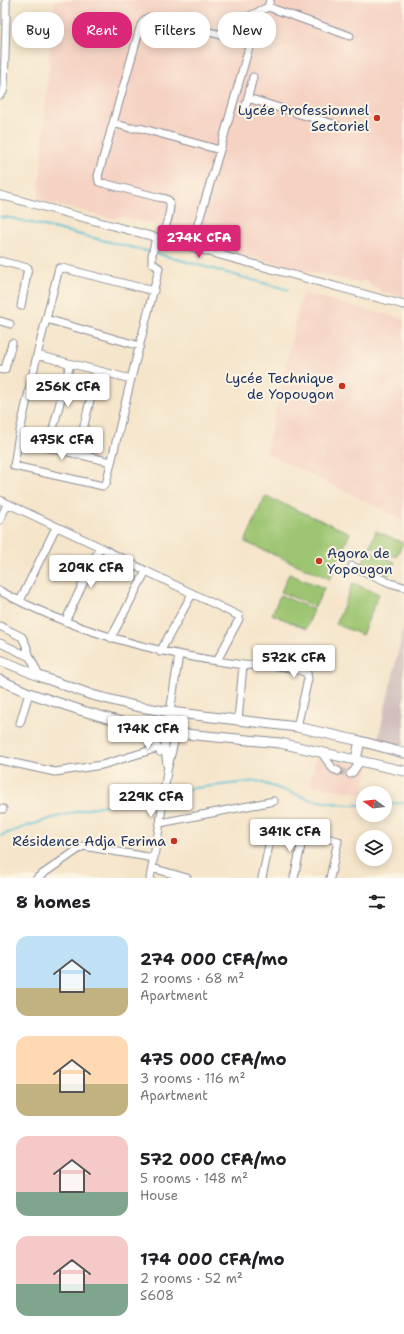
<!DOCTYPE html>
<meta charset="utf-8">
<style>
body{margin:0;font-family:"Shantell Sans",sans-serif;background:#f2f2f2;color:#202124;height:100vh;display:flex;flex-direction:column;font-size:15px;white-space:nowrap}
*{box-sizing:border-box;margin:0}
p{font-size:13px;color:#757577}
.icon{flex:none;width:22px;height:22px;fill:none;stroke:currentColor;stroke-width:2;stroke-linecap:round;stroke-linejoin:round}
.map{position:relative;height:878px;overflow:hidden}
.side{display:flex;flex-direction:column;background:#fff;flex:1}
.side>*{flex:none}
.hud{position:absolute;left:12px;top:12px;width:380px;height:36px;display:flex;gap:8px}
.needle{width:26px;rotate:285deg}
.tools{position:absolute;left:356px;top:786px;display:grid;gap:8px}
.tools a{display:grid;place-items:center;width:36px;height:36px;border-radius:50%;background:#fff;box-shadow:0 2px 10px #0003;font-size:20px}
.price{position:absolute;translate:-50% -34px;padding:0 9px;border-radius:4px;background:#fff;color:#222;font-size:13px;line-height:26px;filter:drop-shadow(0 1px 2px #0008)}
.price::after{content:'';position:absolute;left:50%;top:24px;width:12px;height:9px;margin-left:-6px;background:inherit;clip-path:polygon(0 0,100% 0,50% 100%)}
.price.selected{background:#db2777;color:#fff}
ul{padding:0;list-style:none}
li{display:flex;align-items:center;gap:12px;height:100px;padding:0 16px}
li span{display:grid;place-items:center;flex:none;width:112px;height:80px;border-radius:12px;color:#555}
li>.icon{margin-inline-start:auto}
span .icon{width:48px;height:48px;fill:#fffc;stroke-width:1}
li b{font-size:17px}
h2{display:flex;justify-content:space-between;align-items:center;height:48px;padding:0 16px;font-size:17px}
.pill{padding:0 14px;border-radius:16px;background:#fff;box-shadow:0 2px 10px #0003;font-size:14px;line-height:36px}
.pill.selected{background:#db2777;color:#fff}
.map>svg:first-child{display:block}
.built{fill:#f5d2c2}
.industrial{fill:#d1bfbd}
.green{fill:#9dc571;stroke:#5c7a68}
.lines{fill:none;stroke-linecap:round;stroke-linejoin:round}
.stream{stroke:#58c0d6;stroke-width:2}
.minor-tunnel{stroke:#c9c1b4;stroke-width:7;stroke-dasharray:7 3.5;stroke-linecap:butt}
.minor-casing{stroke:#888a94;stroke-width:9}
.major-casing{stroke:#888a94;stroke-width:11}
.minor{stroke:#fff;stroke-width:7}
.major{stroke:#fff;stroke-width:9}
.poi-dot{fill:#c8321e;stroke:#fcf5e5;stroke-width:1.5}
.labels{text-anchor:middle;stroke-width:4;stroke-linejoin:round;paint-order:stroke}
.poi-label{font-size:14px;fill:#1b2f5e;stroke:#fcf5e5;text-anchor:end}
</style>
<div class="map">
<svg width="404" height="878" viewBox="0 0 404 878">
<rect width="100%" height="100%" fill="#fcf5e5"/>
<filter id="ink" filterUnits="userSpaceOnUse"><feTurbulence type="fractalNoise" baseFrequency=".025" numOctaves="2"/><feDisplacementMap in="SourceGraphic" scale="8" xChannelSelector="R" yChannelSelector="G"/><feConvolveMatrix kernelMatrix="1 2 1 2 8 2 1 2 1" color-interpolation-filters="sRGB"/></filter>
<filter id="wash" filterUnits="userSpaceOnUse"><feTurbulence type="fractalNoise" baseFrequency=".012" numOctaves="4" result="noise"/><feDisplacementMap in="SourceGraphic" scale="16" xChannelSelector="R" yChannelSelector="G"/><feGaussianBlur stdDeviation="0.9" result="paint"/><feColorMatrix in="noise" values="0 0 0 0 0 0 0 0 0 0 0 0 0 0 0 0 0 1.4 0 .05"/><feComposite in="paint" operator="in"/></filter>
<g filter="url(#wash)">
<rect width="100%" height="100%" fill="#f5e5ca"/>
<path class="built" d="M 54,0 L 404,0 L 404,297 L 380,291 L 379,288 L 370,286 L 370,283 L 362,281 L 359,283 L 305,271 L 242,254 L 238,248 L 164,227 L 120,216 L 113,219 L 38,200 Z
M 302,293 L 404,319 L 404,520 L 266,453 Z
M 316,756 L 369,767 L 363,794 L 310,785 Z"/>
<path class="industrial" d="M 404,626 L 404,745 L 378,739 Z"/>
<path class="green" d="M 265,496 L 350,533 L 330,579 L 245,542 Z
M 376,531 L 403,543 L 396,557 L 370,546 Z
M 368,550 L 395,562 L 388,576 L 362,564 Z
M 289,574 L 324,588 L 315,607 L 281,592 Z
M 353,583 L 379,594 L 362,635 L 336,624 Z
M 280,595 L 314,610 L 306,629 L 272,614 Z"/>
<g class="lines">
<path class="stream" d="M 0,217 L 11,218 L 151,252
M 155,253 L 289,290
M 168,793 L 194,788 L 257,781 L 312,800 L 347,805 L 363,805
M 385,804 L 404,803
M 0,836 C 51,816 102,804 156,795"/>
</g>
</g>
<g filter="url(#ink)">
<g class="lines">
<path class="minor-tunnel" d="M 338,771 L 350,774"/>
<defs>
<path id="minor" d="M 268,7 L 350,36
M 219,34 L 250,16 L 268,7 L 270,0
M 0,95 L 3,92 L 4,87 L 6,22 L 6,0
M 248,98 L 286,110
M 245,109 L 253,77
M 296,113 L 337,125
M 113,123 L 130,128 L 140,128 L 220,150
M 0,195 L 404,305
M 161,239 C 164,231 173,208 169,201 C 167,198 161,198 157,197 L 99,182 L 98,176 L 140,28 C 143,21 145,17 153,18 C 165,21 178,25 190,28 C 202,31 243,37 249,47 L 220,150 L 191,247
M 0,261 L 28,268 L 21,306
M 154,291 L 62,268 L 59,268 L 37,355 L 18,440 L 14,466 L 103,486 L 106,484 L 131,379 L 159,269 L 159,268 L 152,263 L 152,255 L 156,237
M 46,319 L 140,346
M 0,321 L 10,324
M 37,355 L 131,379
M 0,369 L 3,370 L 5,369 L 12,343
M 18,440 L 111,462
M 48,448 L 70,364
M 77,455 L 97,371
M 0,500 L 100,547 L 146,571 L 239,616 L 239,619 L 217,661
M 0,520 L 7,504
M 352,566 L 390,583 L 404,587
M 0,591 C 76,633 158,654 243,665 L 238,721
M 20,601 L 56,527
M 65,622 L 100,547
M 0,626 L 22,637 L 26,645 L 30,657 L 39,676
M 111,638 L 146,571
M 0,643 L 30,657
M 160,652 L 192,594
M 243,665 C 265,665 287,665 307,673 L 308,679 L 297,727
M 20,723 L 29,693
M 136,727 C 146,734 155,741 160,752
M 321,752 L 333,769 L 338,771
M 0,760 L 55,772 L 102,765 L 158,748
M 167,765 L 165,748 L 165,731 L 170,712 L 179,655
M 350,774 L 353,772 L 361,760
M 0,809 L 3,809
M 160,823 L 274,801
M 152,868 L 187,878
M 37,878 L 83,846 L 154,858
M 150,878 L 160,823 L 167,771 L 174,742 L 174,723 L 170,712
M 262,878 L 272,831 L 274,830 L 304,832 L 338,841 L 330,878
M 294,878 L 304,832"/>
<path id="major" d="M 0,660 L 39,676 L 92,695 L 135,706 L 170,712 L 297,727 L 360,741 L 404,753
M 0,680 L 29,693 L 83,711 L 132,725 L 175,733 L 280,743 L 404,771
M 356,759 L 360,741"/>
</defs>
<use href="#minor" class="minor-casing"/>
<use href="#major" class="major-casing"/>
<use href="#minor" class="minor"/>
<use href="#major" class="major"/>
</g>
</g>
<g class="poi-dot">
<circle cx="377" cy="118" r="4"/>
<circle cx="342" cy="386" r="4"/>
<circle cx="319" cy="561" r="4"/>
<circle cx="174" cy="841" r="4"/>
</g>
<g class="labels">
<g class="poi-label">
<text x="369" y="115">Lycée Professionnel<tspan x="369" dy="16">Sectoriel</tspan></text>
<text x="334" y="383">Lycée Technique<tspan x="334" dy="16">de Yopougon</tspan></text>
<text x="327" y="558" text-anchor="start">Agora de<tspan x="327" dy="16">Yopougon</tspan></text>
<text x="166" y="846">Résidence Adja Ferima</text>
</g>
</g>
</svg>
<div class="tools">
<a><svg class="needle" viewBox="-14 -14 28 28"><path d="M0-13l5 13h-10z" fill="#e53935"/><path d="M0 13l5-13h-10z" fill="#757577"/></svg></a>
<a><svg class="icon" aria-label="layers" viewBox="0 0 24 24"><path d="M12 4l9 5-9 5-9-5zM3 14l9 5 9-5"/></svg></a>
</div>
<b class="price selected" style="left:199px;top:259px">274K CFA</b>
<b class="price" style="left:68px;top:408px">256K CFA</b>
<b class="price" style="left:62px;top:461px">475K CFA</b>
<b class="price" style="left:91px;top:589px">209K CFA</b>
<b class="price" style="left:294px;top:679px">572K CFA</b>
<b class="price" style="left:148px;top:750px">174K CFA</b>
<b class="price" style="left:151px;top:818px">229K CFA</b>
<b class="price" style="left:290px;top:853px">341K CFA</b>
<div class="hud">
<a class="pill">Buy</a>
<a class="pill selected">Rent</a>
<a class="pill">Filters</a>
<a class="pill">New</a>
</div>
</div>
<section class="side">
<h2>8 homes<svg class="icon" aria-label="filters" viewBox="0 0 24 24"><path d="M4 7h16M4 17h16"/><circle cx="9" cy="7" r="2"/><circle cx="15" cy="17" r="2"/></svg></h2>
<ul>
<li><span style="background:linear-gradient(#bfe0f5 65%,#c2b280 0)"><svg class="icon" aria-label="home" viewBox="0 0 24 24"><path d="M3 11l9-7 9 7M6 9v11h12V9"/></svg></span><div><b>274 000 CFA/mo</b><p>2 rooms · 68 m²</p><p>Apartment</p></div></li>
<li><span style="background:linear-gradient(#ffd9b3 60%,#c2b280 0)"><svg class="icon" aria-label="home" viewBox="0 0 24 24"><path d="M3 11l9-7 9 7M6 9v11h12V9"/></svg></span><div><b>475 000 CFA/mo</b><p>3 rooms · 116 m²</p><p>Apartment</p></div></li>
<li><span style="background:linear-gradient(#f6c9c9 70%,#7fa58c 0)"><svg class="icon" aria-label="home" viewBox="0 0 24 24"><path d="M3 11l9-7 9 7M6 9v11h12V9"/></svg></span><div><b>572 000 CFA/mo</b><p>5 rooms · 148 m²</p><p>House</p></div></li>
<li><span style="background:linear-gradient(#f6c9c9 60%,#7fa58c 0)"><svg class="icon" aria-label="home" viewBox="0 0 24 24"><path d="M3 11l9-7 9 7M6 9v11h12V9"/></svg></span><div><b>174 000 CFA/mo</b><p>2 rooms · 52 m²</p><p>S608</p></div></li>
</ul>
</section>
